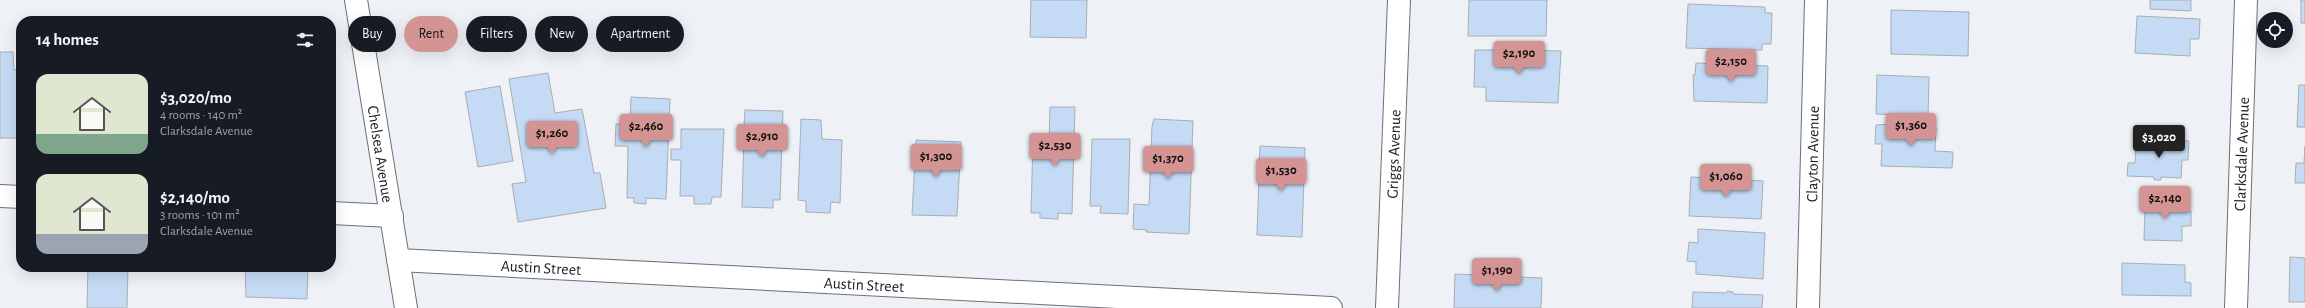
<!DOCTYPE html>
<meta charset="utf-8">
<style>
body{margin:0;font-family:"Alegreya Sans",sans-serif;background:#20242c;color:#f1f3f6;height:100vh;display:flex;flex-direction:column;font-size:15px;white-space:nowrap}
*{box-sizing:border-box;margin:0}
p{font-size:13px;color:#9ea1a6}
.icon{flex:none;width:22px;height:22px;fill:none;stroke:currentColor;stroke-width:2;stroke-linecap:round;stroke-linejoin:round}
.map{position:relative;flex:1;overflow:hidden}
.details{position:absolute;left:16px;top:16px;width:320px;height:256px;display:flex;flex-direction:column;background:#171b24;border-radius:16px;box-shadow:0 4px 16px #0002}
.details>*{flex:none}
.hud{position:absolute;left:348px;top:16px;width:380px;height:36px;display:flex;gap:8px}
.buttons{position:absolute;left:2257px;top:12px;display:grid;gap:8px}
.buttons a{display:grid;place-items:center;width:36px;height:36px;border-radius:50%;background:#171b24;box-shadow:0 4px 16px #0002;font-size:20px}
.price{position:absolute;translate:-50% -34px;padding:0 9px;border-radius:4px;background:#d49493;color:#111;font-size:13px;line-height:26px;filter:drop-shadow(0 1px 2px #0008)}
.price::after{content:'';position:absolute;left:50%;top:24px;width:12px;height:9px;margin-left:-6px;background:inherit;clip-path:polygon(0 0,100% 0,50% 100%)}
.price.selected{background:#222;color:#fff}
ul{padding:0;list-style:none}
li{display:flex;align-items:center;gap:12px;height:100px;padding:0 20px}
li span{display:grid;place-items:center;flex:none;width:112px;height:80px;border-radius:12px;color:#555}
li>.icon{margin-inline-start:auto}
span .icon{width:48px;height:48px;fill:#fffc;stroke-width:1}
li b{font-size:17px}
h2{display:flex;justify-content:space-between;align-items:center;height:48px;padding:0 20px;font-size:17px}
.tag{padding:0 14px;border-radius:18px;background:#171b24;box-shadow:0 4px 16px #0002;font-size:14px;line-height:36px}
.tag.selected{background:#d49493;color:#111}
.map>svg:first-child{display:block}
.building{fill:#c5dbf5;stroke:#a9adb2}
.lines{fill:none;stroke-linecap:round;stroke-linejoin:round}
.minor-casing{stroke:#6c7075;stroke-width:24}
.major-casing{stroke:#6c7075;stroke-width:24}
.minor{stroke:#fff;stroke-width:22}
.major{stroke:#fff;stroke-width:22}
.labels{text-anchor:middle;stroke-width:3.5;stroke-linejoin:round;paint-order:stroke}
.street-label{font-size:16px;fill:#222325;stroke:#fff}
</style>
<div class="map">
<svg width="2305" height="308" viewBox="0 0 2305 308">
<rect width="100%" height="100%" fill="#eef2f7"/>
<path class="building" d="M 1031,0 L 1087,0 L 1086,38 L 1030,37 Z
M 1469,0 L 1547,0 L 1546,36 L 1468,36 Z
M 2150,0 L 2191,0 L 2191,11 L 2150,9 Z
M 2301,0 L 2305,0 L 2305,23 L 2301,23 Z
M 1688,4 L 1765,7 L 1765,13 L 1772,13 L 1771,44 L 1762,44 L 1762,50 L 1686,48 Z
M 1891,10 L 1969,12 L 1968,56 L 1891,54 Z
M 2137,16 L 2200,19 L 2199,39 L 2190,39 L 2190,56 L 2135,53 Z
M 1500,48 L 1507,48 L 1507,50 L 1561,51 L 1558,103 L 1486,101 L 1486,87 L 1474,87 L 1475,50 L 1500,50 Z
M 0,52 L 13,52 L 14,70 L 21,70 L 21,138 L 0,138 Z
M 1696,63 L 1768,66 L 1767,103 L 1694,101 L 1693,75 L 1695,75 Z
M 548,73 L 555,113 L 582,109 L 594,173 L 600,173 L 606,208 L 518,222 L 512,184 L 526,182 L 509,79 Z
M 1877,75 L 1929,77 L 1928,116 L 1876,114 Z
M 2299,85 L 2305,85 L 2305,127 L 2297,127 Z
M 500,86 L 513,161 L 478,167 L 465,92 Z
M 631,97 L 670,99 L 666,199 L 646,198 L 646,204 L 634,203 L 634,198 L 627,198 L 628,146 L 615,146 L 616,124 L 630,124 Z
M 1050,107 L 1075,107 L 1072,214 L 1058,213 L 1058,219 L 1040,218 L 1040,213 L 1031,213 L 1033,141 L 1049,142 Z
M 745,110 L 783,111 L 780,200 L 773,200 L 773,208 L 742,207 L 744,132 L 741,132 L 741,126 L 744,126 Z
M 801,119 L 821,120 L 822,139 L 842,140 L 840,203 L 831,202 L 830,213 L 806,212 L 806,201 L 798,200 Z
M 1154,119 L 1193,121 L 1189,234 L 1146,232 L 1147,230 L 1133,229 L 1134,204 L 1149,205 L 1152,126 Z
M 1892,124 L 1936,127 L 1935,151 L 1953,152 L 1952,168 L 1881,166 L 1882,144 L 1875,144 L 1876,125 Z
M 681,129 L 724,129 L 721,197 L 712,197 L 711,204 L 694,204 L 694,196 L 680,196 L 681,160 L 671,160 L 671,149 L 681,149 Z
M 1092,139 L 1130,139 L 1128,214 L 1100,213 L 1101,206 L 1090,206 Z
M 2136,139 L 2189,141 L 2188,160 L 2182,160 L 2181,178 L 2161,177 L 2161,180 L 2154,180 L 2154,177 L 2127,176 L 2128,163 L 2135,163 Z
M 916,140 L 961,142 L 957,216 L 912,215 Z
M 1260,146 L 1305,148 L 1302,237 L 1257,235 Z
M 2305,146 L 2305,183 L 2295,183 L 2296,163 L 2304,163 Z
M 1691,177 L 1763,181 L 1761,219 L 1689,216 Z
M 2142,200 L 2184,201 L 2184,211 L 2191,211 L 2191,226 L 2182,226 L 2182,241 L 2144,240 L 2145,209 L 2142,209 Z
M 1698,229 L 1765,233 L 1763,279 L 1696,274 L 1696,262 L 1687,261 L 1689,242 L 1698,243 Z
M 2290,257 L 2305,258 L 2305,302 L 2289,302 Z
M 2122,263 L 2185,265 L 2185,282 L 2191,283 L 2191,296 L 2122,295 Z
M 88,267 L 128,267 L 127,308 L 87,308 Z
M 245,267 L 308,267 L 307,299 L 246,297 Z
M 1455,274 L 1542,278 L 1541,308 L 1454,308 Z
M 1727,291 L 1733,292 L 1733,294 L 1763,295 L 1762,308 L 1692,308 L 1693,292 L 1727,293 Z"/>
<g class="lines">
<defs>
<path id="minor" d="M 0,196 L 21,197
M 331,213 L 392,216
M 398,260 L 1331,308
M 1387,308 L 1399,0
M 1808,308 L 1816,0
M 2236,308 L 2246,0"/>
<path id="major" d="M 356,0 L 406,308"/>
</defs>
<use href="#minor" class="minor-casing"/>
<use href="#major" class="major-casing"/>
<use href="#minor" class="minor"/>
<use href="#major" class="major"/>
</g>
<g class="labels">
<g class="street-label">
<text transform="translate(381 154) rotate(81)" y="6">Chelsea Avenue</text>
<text transform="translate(1393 154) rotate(-88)" y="6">Griggs Avenue</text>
<text transform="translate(1812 154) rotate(-89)" y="6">Clayton Avenue</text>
<text transform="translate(2241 154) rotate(-88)" y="6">Clarksdale Avenue</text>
<text transform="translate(541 267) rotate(3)" y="6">Austin Street</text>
<text transform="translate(864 284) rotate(3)" y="6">Austin Street</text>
</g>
</g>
</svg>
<div class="buttons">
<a><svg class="icon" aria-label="locate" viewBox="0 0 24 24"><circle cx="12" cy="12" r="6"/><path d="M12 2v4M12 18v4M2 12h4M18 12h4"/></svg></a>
</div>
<b class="price" style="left:1519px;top:75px">$2,190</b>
<b class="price" style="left:1731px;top:83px">$2,150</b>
<b class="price" style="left:1911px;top:147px">$1,360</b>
<b class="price" style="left:646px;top:148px">$2,460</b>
<b class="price" style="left:552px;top:155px">$1,260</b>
<b class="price" style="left:762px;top:158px">$2,910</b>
<b class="price selected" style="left:2159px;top:159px">$3,020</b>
<b class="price" style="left:1055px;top:167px">$2,530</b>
<b class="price" style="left:936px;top:178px">$1,300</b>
<b class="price" style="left:1168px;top:180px">$1,370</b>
<b class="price" style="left:1281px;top:192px">$1,530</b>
<b class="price" style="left:1726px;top:198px">$1,060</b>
<b class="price" style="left:2165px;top:220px">$2,140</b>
<b class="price" style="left:1497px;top:292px">$1,190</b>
<div class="hud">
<a class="tag">Buy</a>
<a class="tag selected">Rent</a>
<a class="tag">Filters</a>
<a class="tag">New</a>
<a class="tag">Apartment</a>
</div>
<section class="details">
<h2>14 homes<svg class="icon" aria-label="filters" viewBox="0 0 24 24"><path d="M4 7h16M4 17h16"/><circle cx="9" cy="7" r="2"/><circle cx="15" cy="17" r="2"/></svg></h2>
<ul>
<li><span style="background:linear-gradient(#dfe7d0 75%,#7fa58c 0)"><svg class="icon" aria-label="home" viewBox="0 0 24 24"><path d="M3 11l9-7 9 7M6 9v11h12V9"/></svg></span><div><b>$3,020/mo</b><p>4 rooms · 140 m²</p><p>Clarksdale Avenue</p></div></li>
<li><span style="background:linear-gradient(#dfe7d0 75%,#9aa5b1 0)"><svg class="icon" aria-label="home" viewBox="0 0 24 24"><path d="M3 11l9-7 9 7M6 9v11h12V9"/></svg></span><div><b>$2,140/mo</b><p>3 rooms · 101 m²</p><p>Clarksdale Avenue</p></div></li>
</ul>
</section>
</div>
